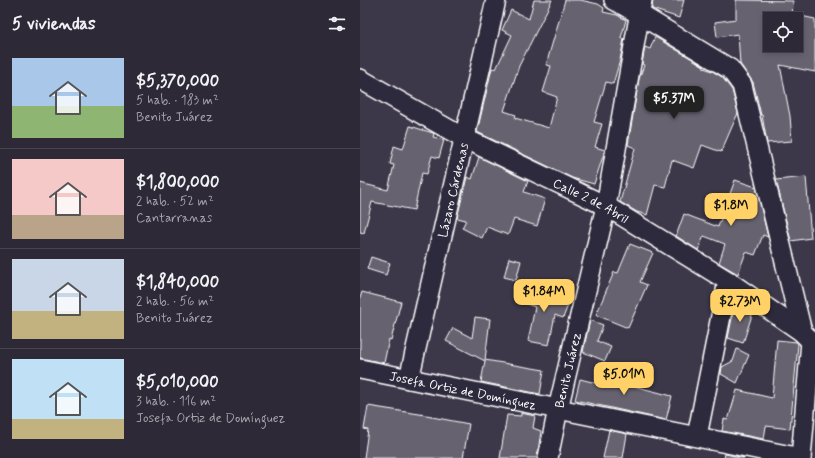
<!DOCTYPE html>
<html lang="es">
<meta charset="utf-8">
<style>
body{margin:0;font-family:Mynerve,sans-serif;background:#35313f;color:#f1f3f6;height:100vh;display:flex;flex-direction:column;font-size:15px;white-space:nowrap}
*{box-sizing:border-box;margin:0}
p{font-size:13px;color:#a7a6ad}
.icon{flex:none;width:22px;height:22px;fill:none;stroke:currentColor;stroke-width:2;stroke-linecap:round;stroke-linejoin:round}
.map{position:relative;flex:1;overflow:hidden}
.sheet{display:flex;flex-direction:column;background:#2d2937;width:360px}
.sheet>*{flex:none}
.buttons{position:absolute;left:403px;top:12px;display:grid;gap:8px}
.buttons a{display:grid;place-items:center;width:40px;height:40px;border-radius:0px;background:#2d2937;box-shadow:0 2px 6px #0003,0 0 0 1px #484552;font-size:20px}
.price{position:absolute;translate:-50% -34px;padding:0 9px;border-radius:8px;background:#ffd166;color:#111;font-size:13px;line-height:26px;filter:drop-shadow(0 1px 2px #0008)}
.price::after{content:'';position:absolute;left:50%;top:24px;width:12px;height:9px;margin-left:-6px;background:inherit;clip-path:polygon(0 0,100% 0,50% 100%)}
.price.active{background:#222;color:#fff}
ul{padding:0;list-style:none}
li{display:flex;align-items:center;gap:12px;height:100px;padding:0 12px}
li+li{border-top:1px solid #484552}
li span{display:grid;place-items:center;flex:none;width:112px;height:80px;border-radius:0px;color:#555}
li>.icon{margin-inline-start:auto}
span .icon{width:48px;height:48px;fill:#fffc;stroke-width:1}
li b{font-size:17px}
h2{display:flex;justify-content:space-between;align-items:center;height:48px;padding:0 12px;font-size:17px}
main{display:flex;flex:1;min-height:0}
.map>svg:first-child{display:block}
.building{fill:#666270;stroke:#fff}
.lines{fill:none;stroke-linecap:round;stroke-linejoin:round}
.minor-casing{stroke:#fff;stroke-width:22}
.minor{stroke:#2f2a3d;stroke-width:19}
.labels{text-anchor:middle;stroke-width:3;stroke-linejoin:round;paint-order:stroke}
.street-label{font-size:13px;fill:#fff;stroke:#2f2a3d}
</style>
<main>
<section class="sheet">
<h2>5 viviendas<svg class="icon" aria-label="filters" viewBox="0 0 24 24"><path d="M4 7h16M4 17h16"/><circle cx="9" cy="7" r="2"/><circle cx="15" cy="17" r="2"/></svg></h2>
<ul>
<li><span style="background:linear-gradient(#a9c7e8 60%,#8fb573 0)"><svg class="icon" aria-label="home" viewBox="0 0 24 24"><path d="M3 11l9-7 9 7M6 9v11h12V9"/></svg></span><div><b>$5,370,000</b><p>5 hab. · 183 m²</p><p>Benito Juárez</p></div></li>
<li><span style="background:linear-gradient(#f6c9c9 70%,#b9a48a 0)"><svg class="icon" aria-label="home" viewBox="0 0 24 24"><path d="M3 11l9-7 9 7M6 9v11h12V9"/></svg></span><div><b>$1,800,000</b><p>2 hab. · 52 m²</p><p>Cantarranas</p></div></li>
<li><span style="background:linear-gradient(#c9d6e8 65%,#c2b280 0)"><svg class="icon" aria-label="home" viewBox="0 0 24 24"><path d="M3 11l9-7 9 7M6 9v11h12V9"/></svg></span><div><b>$1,840,000</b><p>2 hab. · 56 m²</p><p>Benito Juárez</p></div></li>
<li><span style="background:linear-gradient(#bfe0f5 75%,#c2b280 0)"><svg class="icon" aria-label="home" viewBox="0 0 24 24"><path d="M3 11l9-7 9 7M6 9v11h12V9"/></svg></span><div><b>$5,010,000</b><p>3 hab. · 116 m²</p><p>Josefa Ortiz de Domínguez</p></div></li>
</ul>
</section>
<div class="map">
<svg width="455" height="458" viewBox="0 0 455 458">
<rect width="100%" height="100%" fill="#3c3749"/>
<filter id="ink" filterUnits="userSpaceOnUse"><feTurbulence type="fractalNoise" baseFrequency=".025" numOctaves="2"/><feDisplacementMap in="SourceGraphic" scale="8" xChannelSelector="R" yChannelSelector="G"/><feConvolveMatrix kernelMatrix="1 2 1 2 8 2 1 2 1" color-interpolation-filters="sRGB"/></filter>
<g filter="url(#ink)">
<path class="building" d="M 174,0 L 192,0 L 159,66 L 144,111 L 156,115 L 155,118 L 189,128 L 197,97 L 183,92 L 191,66 L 186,65 L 205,0 L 220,0 L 238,4 L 244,8 L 243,12 L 257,15 L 266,20 L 261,38 L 264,39 L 260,60 L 253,84 L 246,82 L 234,122 L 242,124 L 235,147 L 245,150 L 234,184 L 212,178 L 117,132 L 132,68 L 136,69 L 152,35 L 142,30 L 151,10 L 169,19 Z
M 293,0 L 324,0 L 319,18 L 292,9 Z
M 376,0 L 433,1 L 432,19 L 410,19 L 410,45 L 436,45 L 436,15 L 455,19 L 455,72 L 420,65 L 430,116 L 432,141 L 407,143 L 402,115 L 401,115 L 393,82 L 380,64 L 378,34 L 357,37 L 355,22 L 376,19 Z
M 295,37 L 344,66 L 344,68 L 352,71 L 362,77 L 372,90 L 378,113 L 361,152 L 342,145 L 334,168 L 312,160 L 305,187 L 295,185 L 287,215 L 277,212 L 260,202 L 275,148 L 268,145 L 279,79 L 284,65 L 282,64 L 285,47 L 290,49 Z
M 50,126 L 73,133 L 74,134 L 73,137 L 84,140 L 79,158 L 72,156 L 67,174 L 62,173 L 54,210 L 12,202 L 4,233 L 0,232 L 0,183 L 28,190 L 34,165 L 30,164 L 34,146 L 43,149 Z
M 119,157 L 168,181 L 164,192 L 185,199 L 177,226 L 154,219 L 148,235 L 127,227 L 122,238 L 102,228 L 106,220 L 97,218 L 107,177 L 112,179 Z
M 446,177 L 451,238 L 431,241 L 416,180 Z
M 375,180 L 396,187 L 408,237 L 403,235 L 395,255 L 386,252 L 378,274 L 359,263 L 365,244 L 344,236 L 338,250 L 316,236 L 324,214 L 358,227 Z
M 270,244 L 293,253 L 280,282 L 287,285 L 268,328 L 236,315 L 254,272 L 258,273 Z
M 11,257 L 30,263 L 26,275 L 7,269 Z
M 149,258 L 161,261 L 156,280 L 144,277 Z
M 164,288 L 180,295 L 182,289 L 210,300 L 203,318 L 195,315 L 189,345 L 168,341 L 175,307 L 159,301 Z
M 2,292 L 41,302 L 31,340 L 29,339 L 24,363 L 0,358 L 0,298 Z
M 375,303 L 385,306 L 393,312 L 383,343 L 368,338 Z
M 115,317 L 130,319 L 125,360 L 184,370 L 180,394 L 121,382 L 125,361 L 86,341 L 93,328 L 112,338 Z
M 230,320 L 243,325 L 237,341 L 251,347 L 245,361 L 223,352 Z
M 417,340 L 437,342 L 438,344 L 430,429 L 406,426 L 404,439 L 362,431 L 364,419 L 368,420 L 377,390 L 412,398 Z
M 377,349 L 389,355 L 377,383 L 361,374 L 362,367 L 373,361 Z
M 244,368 L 273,376 L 270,385 L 312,396 L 306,420 L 215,400 L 220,379 L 240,384 Z
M 8,406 L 72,416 L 72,417 L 109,424 L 103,458 L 4,458 L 8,430 L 4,429 Z
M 161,413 L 175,416 L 173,428 L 181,431 L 177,458 L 140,458 L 147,415 L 161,416 Z
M 249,430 L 267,434 L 263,458 L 243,458 Z
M 365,454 L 385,458 L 364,458 Z"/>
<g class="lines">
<defs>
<g id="minor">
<path d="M 254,0 L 279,14 L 370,69 L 382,85 L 442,332"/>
<path id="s1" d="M 0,79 L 104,138 L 246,206 L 368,281 L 442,332 L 455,345"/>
<path id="s2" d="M 0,369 L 441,458"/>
<path id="s3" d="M 49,379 L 136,0"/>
<path d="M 337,436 L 368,281"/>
<path id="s4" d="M 188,458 L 198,409 L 246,206 L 282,0"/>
<path d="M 441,458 L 451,341"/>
</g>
</defs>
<use href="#minor" class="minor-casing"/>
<use href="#minor" class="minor"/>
</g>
</g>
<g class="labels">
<g class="street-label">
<text dy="5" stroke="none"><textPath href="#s3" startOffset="194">Lázaro Cárdenas</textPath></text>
<text dy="5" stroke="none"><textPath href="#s1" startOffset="261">Calle 2 de Abril</textPath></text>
<text dy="5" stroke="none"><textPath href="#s4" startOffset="90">Benito Juárez</textPath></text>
<text dy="5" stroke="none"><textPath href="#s2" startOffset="105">Josefa Ortiz de Domínguez</textPath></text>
</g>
</g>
</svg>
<div class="buttons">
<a><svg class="icon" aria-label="locate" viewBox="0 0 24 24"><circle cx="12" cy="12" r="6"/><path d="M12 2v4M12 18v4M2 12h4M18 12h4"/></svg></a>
</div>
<b class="price active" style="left:314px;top:120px">$5.37M</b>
<b class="price" style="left:371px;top:227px">$1.8M</b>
<b class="price" style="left:184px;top:313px">$1.84M</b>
<b class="price" style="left:380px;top:323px">$2.73M</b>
<b class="price" style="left:264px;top:396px">$5.01M</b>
</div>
</main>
